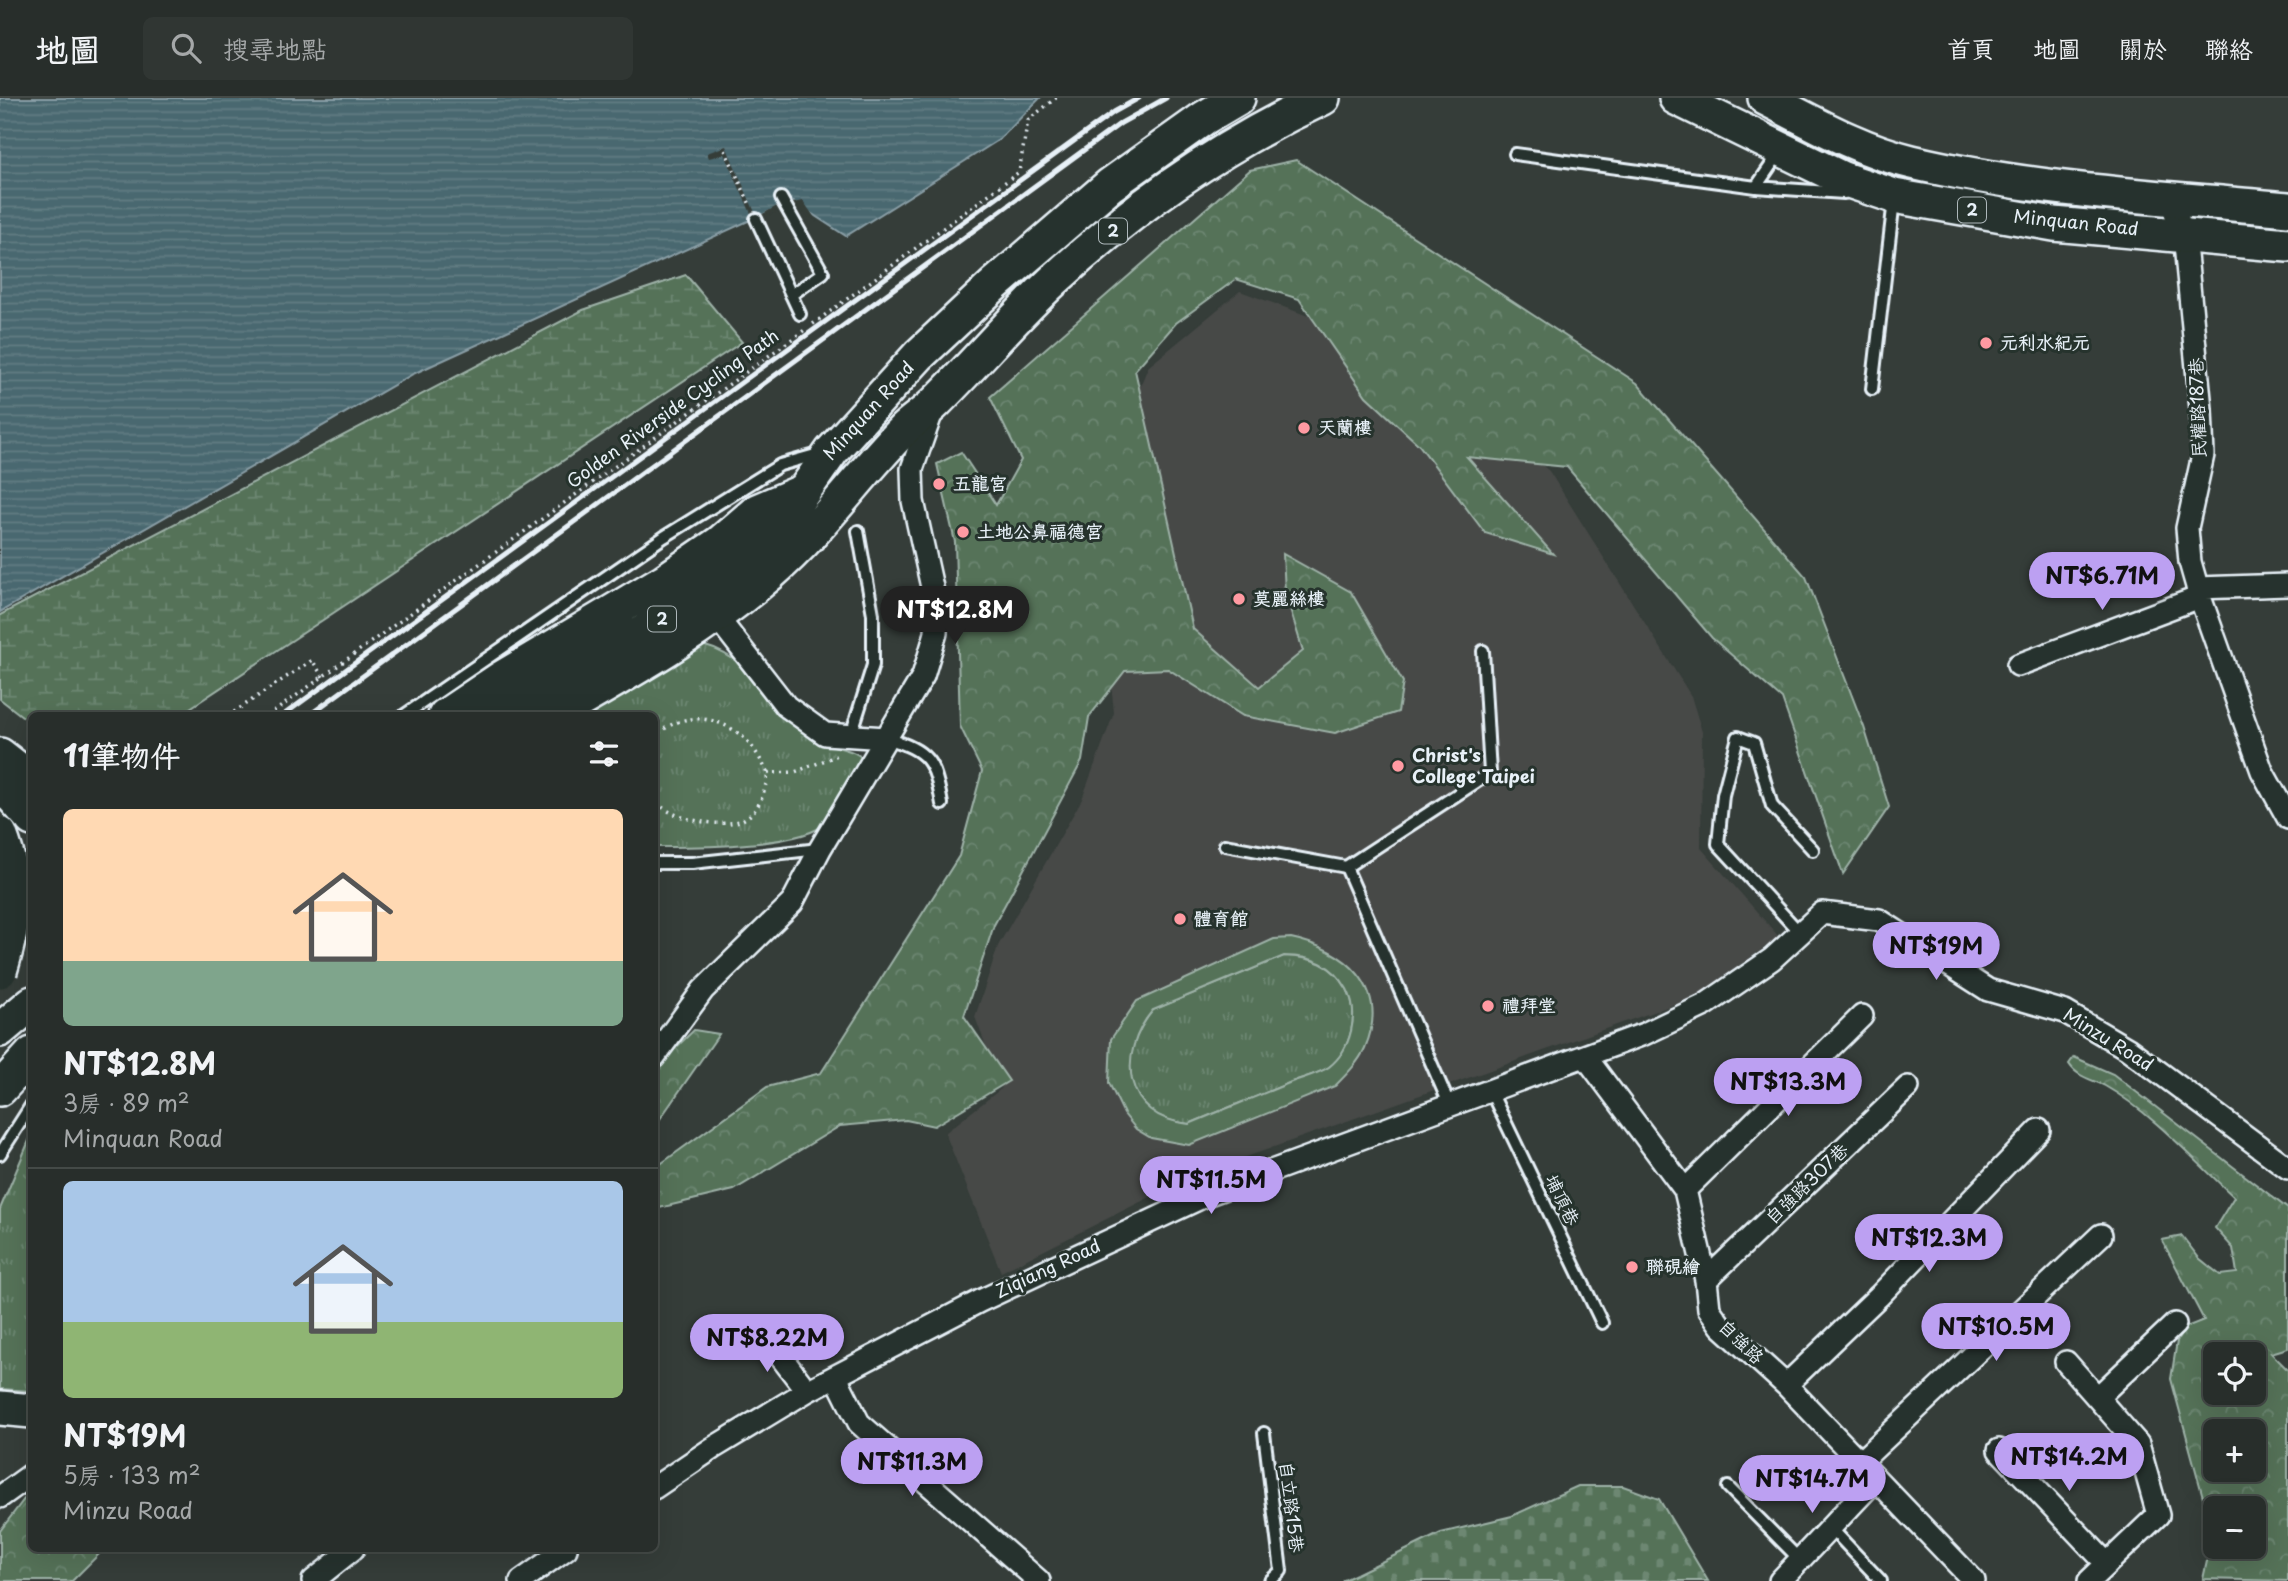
<!DOCTYPE html>
<html lang="zh-TW">
<meta charset="utf-8">
<style>
body{margin:0;font-family:"Playpen Sans","LXGW WenKai TC",sans-serif;background:#303633;color:#f1f3f6;height:100vh;display:flex;flex-direction:column;font-size:26px;white-space:nowrap}
*{box-sizing:border-box;margin:0}
p{font-size:23px;color:#a5a8a9}
.icon{flex:none;width:38px;height:38px;fill:none;stroke:currentColor;stroke-width:2;stroke-linecap:round;stroke-linejoin:round}
.map{position:relative;flex:1;overflow:hidden}
.side{position:absolute;left:28px;top:614px;width:630px;height:840px;display:flex;flex-direction:column;background:#282e2b;border-radius:10px;box-shadow:0 7px 28px #0002,0 0 0 2px #444a47}
.side>*{flex:none}
.controls{position:absolute;left:2203px;top:1244px;display:grid;gap:14px}
.controls a{display:grid;place-items:center;width:63px;height:63px;border-radius:10px;background:#282e2b;box-shadow:0 7px 28px #0002,0 0 0 2px #444a47;font-size:35px}
.price{position:absolute;translate:-50% -60px;padding:0 16px;border-radius:24px;background:#bca0f2;color:#111;font-size:23px;line-height:46px;filter:drop-shadow(0 2px 4px #0008)}
.price::after{content:'';position:absolute;left:50%;top:42px;width:21px;height:16px;margin-left:-10px;background:inherit;clip-path:polygon(0 0,100% 0,50% 100%)}
.price.selected{background:#222;color:#fff}
ul{padding:0;list-style:none}
li{display:grid;align-content:center;gap:14px;height:371px;padding:0 35px}
li+li{border-top:2px solid #444a47}
li span{display:grid;place-items:center;height:217px;border-radius:10px;color:#555}
li>.icon{margin-inline-start:auto}
span .icon{width:126px;height:126px;fill:#fffc;stroke-width:1}
li b{font-size:30px}
h2{display:flex;justify-content:space-between;align-items:center;height:84px;padding:0 35px;font-size:30px}
header{display:flex;align-items:center;gap:42px;box-sizing:border-box;height:98px;padding:0 35px;background:#282e2b;border-bottom:2px solid #444a47}
header strong{font-size:33px}
nav{display:flex;gap:38px;margin-inline-start:auto;font-size:24px}
.search{width:490px;height:63px;background:#303633;display:flex;align-items:center;gap:18px;box-sizing:border-box;padding:0 24px;border-radius:10px;color:#a5a8a9;font-size:26px}
.map>svg:first-child{display:block}
.built{fill:#474947}
.grass{fill:url(#grass-tufts);stroke:#9eb2a8;stroke-width:2}
.forest{fill:url(#forest-crowns);stroke:#9eb2a8;stroke-width:2;fill-rule:evenodd}
.wetland{fill:url(#wetland-marsh);stroke:#9eb2a8;stroke-width:2}
.cemetery{fill:url(#cemetery-stones);stroke:#9eb2a8;stroke-width:2}
.pitch{fill:#557259;stroke:#9eb2a8;stroke-width:2;fill-rule:evenodd}
.water{fill:url(#water-rules);stroke:#899ea6;stroke-width:2}
.pier{fill:#353d39}
.lines{fill:none;stroke-linecap:round;stroke-linejoin:round}
.service-casing{stroke:#e8f1f8;stroke-width:16}
.minor-casing{stroke:#e8f1f8;stroke-width:26}
.primary-casing{stroke:#e8f1f8;stroke-width:38}
.path{stroke:#e8f1f8;stroke-width:3.5;stroke-dasharray:2 5;stroke-linecap:butt}
.service{stroke:#26332d;stroke-width:10}
.minor{stroke:#26332d;stroke-width:21}
.primary{stroke:#26332d;stroke-width:33}
.rail{stroke:#e8f1f8;stroke-width:5}
.primary-bridge-casing{stroke:#e8f1f8;stroke-width:38;stroke-linecap:butt}
.primary-bridge{stroke:#26332d;stroke-width:33}
.poi-dot{fill:#ff9aa2;stroke:#26332d;stroke-width:2.5}
.labels{text-anchor:middle;stroke-width:6;stroke-linejoin:round;paint-order:stroke}
.shield{fill:#26332d;stroke:#aeb8bb;stroke-width:2}
.shield-label{font-size:16px;font-weight:bold;fill:#e8f1f8}
.street-label{font-size:18px;fill:#e8f1f8;stroke:#26332d}
.poi-label{font-size:18px;font-weight:bold;fill:#e8f1f8;stroke:#26332d;text-anchor:start}
</style>
<header>
<strong>地圖</strong>
<div class="search"><svg class="icon" aria-label="search" viewBox="0 0 24 24"><circle cx="10" cy="10" r="6"/><path d="M15 15l6 6"/></svg>搜尋地點</div>
<nav><a>首頁</a><a>地圖</a><a>關於</a><a>聯絡</a></nav>
</header>
<div class="map">
<svg width="2288" height="1483" viewBox="0 0 2288 1483">
<defs>
<pattern id="grass-tufts" width="24" height="20" patternUnits="userSpaceOnUse" patternTransform="scale(1.75)"><rect width="24" height="20" fill="#557259"/><path d="M3 7l-1-3M5 7V3M7 7l1-3M15 17l-1-3M17 17v-4M19 17l1-3" fill="none" stroke="#6d8772"/></pattern>
<pattern id="forest-crowns" width="20" height="18" patternUnits="userSpaceOnUse" patternTransform="scale(1.75)"><rect width="20" height="18" fill="#557259"/><path d="M2 6a3 3 0 1 1 6 0M12 15a3 3 0 1 1 6 0" fill="none" stroke="#6d8772"/></pattern>
<pattern id="wetland-marsh" width="20" height="14" patternUnits="userSpaceOnUse" patternTransform="scale(1.75)"><rect width="20" height="14" fill="#557259"/><path d="M1 5h8M5 5V1M11 12h8M15 12V8" fill="none" stroke="#6d8772"/></pattern>
<pattern id="cemetery-stones" width="16" height="16" patternUnits="userSpaceOnUse" patternTransform="scale(1.75)"><rect width="16" height="16" fill="#557259"/><path d="M2 7V4a2 2 0 0 1 4 0v3zM10 15v-3a2 2 0 0 1 4 0v3z" fill="#6d8772"/></pattern>
<pattern id="water-rules" width="6" height="5" patternUnits="userSpaceOnUse" patternTransform="scale(1.75)"><rect width="6" height="5" fill="#49676f"/><path d="M0 2.5h6" fill="none" stroke="#637d84"/></pattern>
</defs>
<rect width="100%" height="100%" fill="#353d39"/>
<filter id="ink" filterUnits="userSpaceOnUse"><feTurbulence type="fractalNoise" baseFrequency=".0143" numOctaves="2"/><feDisplacementMap in="SourceGraphic" scale="14" xChannelSelector="R" yChannelSelector="G"/><feConvolveMatrix kernelMatrix="1 2 1 2 8 2 1 2 1" color-interpolation-filters="sRGB"/></filter>
<g filter="url(#ink)">
<path class="built" d="M 1240,193 L 1406,254 L 1549,373 L 1691,598 L 1702,634 L 1701,750 L 1779,839 L 1695,899 L 1190,1079 L 1001,1174 L 945,1035 L 1002,990 L 975,919 L 998,848 L 1082,701 L 1114,615 L 1101,483 L 1106,371 L 1148,269 Z"/>
<path class="grass" d="M 702,547 C 750,559 779,608 815,640 C 829,651 852,648 864,662 C 852,682 842,706 828,723 C 806,750 690,749 655,749 L 654,618 L 571,618 Z
M 1284,858 C 1312,859 1333,866 1347,891 C 1360,915 1351,952 1329,969 C 1318,976 1301,980 1289,985 C 1256,999 1222,1012 1189,1026 C 1122,1020 1115,957 1153,912 Z
M 31,1038 L 32,1293 L 0,1291 L 0,1111 Z"/>
<path class="forest" d="M 1296,62 L 1637,285 L 1806,479 L 1864,629 L 1889,709 L 1843,776 L 1782,601 L 1712,540 L 1567,369 L 1467,359 L 1553,456 L 1485,435 L 1419,347 L 1366,298 L 1299,201 L 1236,181 L 1176,225 L 1135,272 L 1193,531 L 1259,589 L 1303,553 L 1285,494 L 1283,456 L 1351,494 L 1403,584 L 1398,614 L 1335,635 L 1243,618 L 1168,571 L 1125,573 L 1089,619 L 1082,663 L 994,827 L 964,918 L 1009,983 L 934,1028 L 906,1022 L 840,1028 L 734,1092 L 655,1111 L 655,1070 L 767,989 L 821,975 L 959,758 L 982,673 L 960,628 L 955,444 L 937,366 L 961,354 L 996,407 L 1021,362 L 990,299 L 1250,72 Z
M 694,932 L 719,936 L 655,1028 L 655,970 Z
M 2074,959 L 2113,976 L 2288,1111 L 2288,1250 L 2271,1255 L 2288,1272 L 2288,1483 L 2203,1481 L 2213,1436 L 2171,1281 L 2177,1243 L 2186,1229 L 2204,1222 L 2162,1142 L 2182,1138 L 2199,1160 L 2220,1177 L 2237,1175 L 2233,1150 L 2215,1130 L 2234,1099 C 2195,1063 2151,1014 2105,988 C 2092,981 2078,980 2069,966 ZM 2254,1256 L 2254,1295 L 2216,1295 L 2216,1256 ZM 2216,1334 L 2254,1334 L 2254,1372 L 2216,1372 ZM 2216,1410 L 2254,1410 L 2254,1449 L 2216,1449 Z
M 31,1392 L 32,1451 L 104,1451 L 72,1483 L 0,1483 L 0,1433 Z"/>
<path class="wetland" d="M 686,177 L 742,244 L 178,618 L 32,618 L 31,625 L 0,601 L 0,517 L 583,212 Z"/>
<path class="cemetery" d="M 1578,1388 L 1623,1388 L 1659,1401 L 1708,1483 L 1342,1483 L 1441,1435 L 1512,1418 Z"/>
<path class="pitch" d="M 1291,840 C 1345,851 1391,889 1365,950 C 1359,964 1346,977 1335,988 L 1189,1047 L 1151,1040 L 1136,1031 L 1124,1016 L 1109,985 L 1111,941 L 1137,903 L 1274,841 ZM 1284,858 C 1312,858 1333,866 1347,891 C 1360,915 1351,952 1329,969 C 1319,976 1301,980 1289,985 C 1256,999 1222,1012 1189,1026 C 1123,1020 1116,956 1153,912 Z"/>
<path class="water" d="M 0,0 L 1040,0 L 1000,41 L 846,138 L 792,103 L 413,276 L 0,514 Z"/>
<path class="pier" d="M 726,48 L 757,119 L 777,108 L 803,103 L 818,124 L 792,106 L 751,125 L 754,122 L 724,56 L 709,60 L 707,55 Z"/>
<g class="lines">
<defs>
<path id="service" d="M 1515,56 L 1756,89 L 1844,95
M 1756,89 L 1780,54
M 781,100 L 823,175 L 791,197
M 756,121 L 800,216
M 1872,291 L 1894,102
M 403,618 L 664,439 L 780,367 L 819,356
M 850,640 L 873,567 L 873,516 L 858,433
M 886,640 C 929,653 934,662 942,706
M 1225,747 L 1346,769
M 654,765 L 692,765 L 819,751
M 1800,835 L 1718,746 L 1723,697 L 1738,639 L 1754,645 L 1772,708 L 1813,752
M 1491,994 L 1602,1225
M 1450,1008 L 1346,769 L 1490,675 L 1483,553
M 0,1056 L 32,1006
M 1264,1335 L 1281,1473 L 1270,1483
M 1728,1389 L 1799,1461
M 1830,1429 L 1881,1483"/>
<path id="minor" d="M 2169,100 L 2184,136 L 2201,311 L 2203,357 L 2187,430 L 2190,464 L 2200,499 L 2262,673 L 2288,720
M 2197,490 L 2288,487
M 717,519 L 786,608 L 825,636 L 886,640
M 2018,567 L 2200,499
M 1585,958 L 1685,1092 L 1706,1182 L 1709,1211 L 1721,1228 L 1786,1287 L 1974,1483
M 654,959 L 703,892 L 792,805 L 820,751 L 923,578 L 936,535 L 937,512 L 913,403 L 912,371 L 934,308
M 1685,1092 L 1862,918
M 1706,1182 L 1908,989
M 761,1233 L 807,1293
M 2066,1264 L 2138,1346 L 2158,1417 L 2089,1483
M 836,1279 L 859,1325 L 1039,1483
M 1786,1287 L 1879,1198 L 2039,1032
M 2098,1299 L 2175,1226
M 1999,1352 L 2107,1466
M 1861,1363 L 2101,1137
M 654,1390 L 713,1350 L 807,1293 L 980,1203 L 1209,1096 L 1644,936 L 1705,907 L 1772,861 L 1822,815 L 1879,822 L 1988,892 L 2065,914 L 2128,951 L 2288,1070
M 0,1399 L 32,1376
M 313,1483 L 353,1451
M 521,1483 L 566,1451
M 1780,1483 L 1876,1381"/>
<path id="primary" d="M 1676,0 L 1843,81 L 1894,98 L 2054,126 L 2288,147
M 1765,0 C 1812,24 1860,52 1912,64 C 2034,93 2163,99 2288,111
M 445,618 L 500,581 L 664,483 L 721,444 L 757,413 L 799,395
M 499,618 L 645,533 L 735,470 L 773,437 L 832,353 L 919,257 L 995,186 L 1110,87 L 1204,20 L 1238,0
M 553,618 C 628,575 704,533 770,476 C 820,433 857,379 903,332 C 913,322 925,315 935,305 C 975,266 1011,222 1053,183 C 1133,109 1224,46 1323,0
M 0,657 L 32,682
M 0,684 L 32,721
M 0,932 L 32,905
M 0,991 L 32,956
M 0,1310 L 32,1313"/>
</defs>
<use href="#service" class="service-casing"/>
<use href="#minor" class="minor-casing"/>
<use href="#primary" class="primary-casing"/>
<path class="path" d="M 725,52 L 751,109
M 813,226 L 1019,74 L 1028,22 L 1056,0
M 228,618 L 312,562 L 323,579
M 268,618 L 806,231
M 654,640 C 679,613 716,616 743,639 C 754,648 761,663 768,675 C 765,693 760,714 742,722 C 721,731 665,721 654,700
M 768,675 L 795,674 L 836,658"/>
<use href="#service" class="service"/>
<use href="#minor" class="minor"/>
<use href="#primary" class="primary"/>
<path class="rail" d="M 282,618 L 1114,14 L 1139,0
M 308,618 L 1121,25 L 1166,0
M 0,818 L 32,796
M 0,837 L 32,814"/>
<defs>
<path id="primary-bridge" d="M 0,736 C 20,789 16,820 0,873"/>
</defs>
<use href="#primary-bridge" class="primary-bridge-casing"/>
<use href="#primary-bridge" class="primary-bridge"/>
</g>
</g>
<g class="poi-dot">
<circle cx="1986" cy="245" r="7"/>
<circle cx="1304" cy="330" r="7"/>
<circle cx="939" cy="386" r="7"/>
<circle cx="963" cy="434" r="7"/>
<circle cx="1239" cy="501" r="7"/>
<circle cx="1398" cy="668" r="7"/>
<circle cx="1180" cy="821" r="7"/>
<circle cx="1488" cy="908" r="7"/>
<circle cx="1632" cy="1169" r="7"/>
</g>
<g class="labels">
<g class="shield">
<rect x="1958" y="99.5" width="28" height="25" rx="5"/>
<rect x="1099" y="120.5" width="28" height="25" rx="5"/>
<rect x="648" y="508.5" width="28" height="25" rx="5"/>
</g>
<g class="shield-label">
<text x="1972" y="118">2</text>
<text x="1113" y="139">2</text>
<text x="662" y="527">2</text>
</g>
<g class="street-label">
<text transform="translate(2076 125) rotate(6)" y="6">Minquan Road</text>
<text transform="translate(2198 310) rotate(-92)" y="6">民權路187巷</text>
<text transform="translate(673 311) rotate(-36)" y="6">Golden Riverside Cycling Path</text>
<text transform="translate(869 313) rotate(-48)" y="6">Minquan Road</text>
<text transform="translate(2108 942) rotate(32)" y="6">Minzu Road</text>
<text transform="translate(1807 1086) rotate(-44)" y="6">自強路307巷</text>
<text transform="translate(1562 1102) rotate(64)" y="6">埔頂巷</text>
<text transform="translate(1048 1171) rotate(-25)" y="6">Ziqiang Road</text>
<text transform="translate(1741 1244) rotate(44)" y="6">自強路</text>
<text transform="translate(1291 1409) rotate(83)" y="6">自立路15巷</text>
</g>
<g class="poi-label">
<text x="2000" y="251">元利水紀元</text>
<text x="1318" y="336">天蘭樓</text>
<text x="953" y="392">五龍宮</text>
<text x="977" y="440">土地公鼻福德宮</text>
<text x="1253" y="507">莫麗絲樓</text>
<text x="1412" y="664">Christ's<tspan x="1412" dy="21">College Taipei</tspan></text>
<text x="1194" y="827">體育館</text>
<text x="1502" y="914">禮拜堂</text>
<text x="1646" y="1175">聯硯繪</text>
</g>
</g>
</svg>
<div class="controls">
<a><svg class="icon" aria-label="locate" viewBox="0 0 24 24"><circle cx="12" cy="12" r="6"/><path d="M12 2v4M12 18v4M2 12h4M18 12h4"/></svg></a>
<a>+</a>
<a>−</a>
</div>
<b class="price" style="left:2102px;top:514px">NT$6.71M</b>
<b class="price selected" style="left:955px;top:548px">NT$12.8M</b>
<b class="price" style="left:1936px;top:884px">NT$19M</b>
<b class="price" style="left:1788px;top:1020px">NT$13.3M</b>
<b class="price" style="left:1211px;top:1118px">NT$11.5M</b>
<b class="price" style="left:1929px;top:1176px">NT$12.3M</b>
<b class="price" style="left:1996px;top:1265px">NT$10.5M</b>
<b class="price" style="left:767px;top:1276px">NT$8.22M</b>
<b class="price" style="left:2069px;top:1395px">NT$14.2M</b>
<b class="price" style="left:912px;top:1400px">NT$11.3M</b>
<b class="price" style="left:1812px;top:1417px">NT$14.7M</b>
<section class="side">
<h2>11筆物件<svg class="icon" aria-label="filters" viewBox="0 0 24 24"><path d="M4 7h16M4 17h16"/><circle cx="9" cy="7" r="2"/><circle cx="15" cy="17" r="2"/></svg></h2>
<ul>
<li><span style="background:linear-gradient(#ffd9b3 70%,#7fa58c 0)"><svg class="icon" aria-label="home" viewBox="0 0 24 24"><path d="M3 11l9-7 9 7M6 9v11h12V9"/></svg></span><div><b>NT$12.8M</b><p>3房 · 89 m²</p><p>Minquan Road</p></div></li>
<li><span style="background:linear-gradient(#a9c7e8 65%,#8fb573 0)"><svg class="icon" aria-label="home" viewBox="0 0 24 24"><path d="M3 11l9-7 9 7M6 9v11h12V9"/></svg></span><div><b>NT$19M</b><p>5房 · 133 m²</p><p>Minzu Road</p></div></li>
</ul>
</section>
</div>
